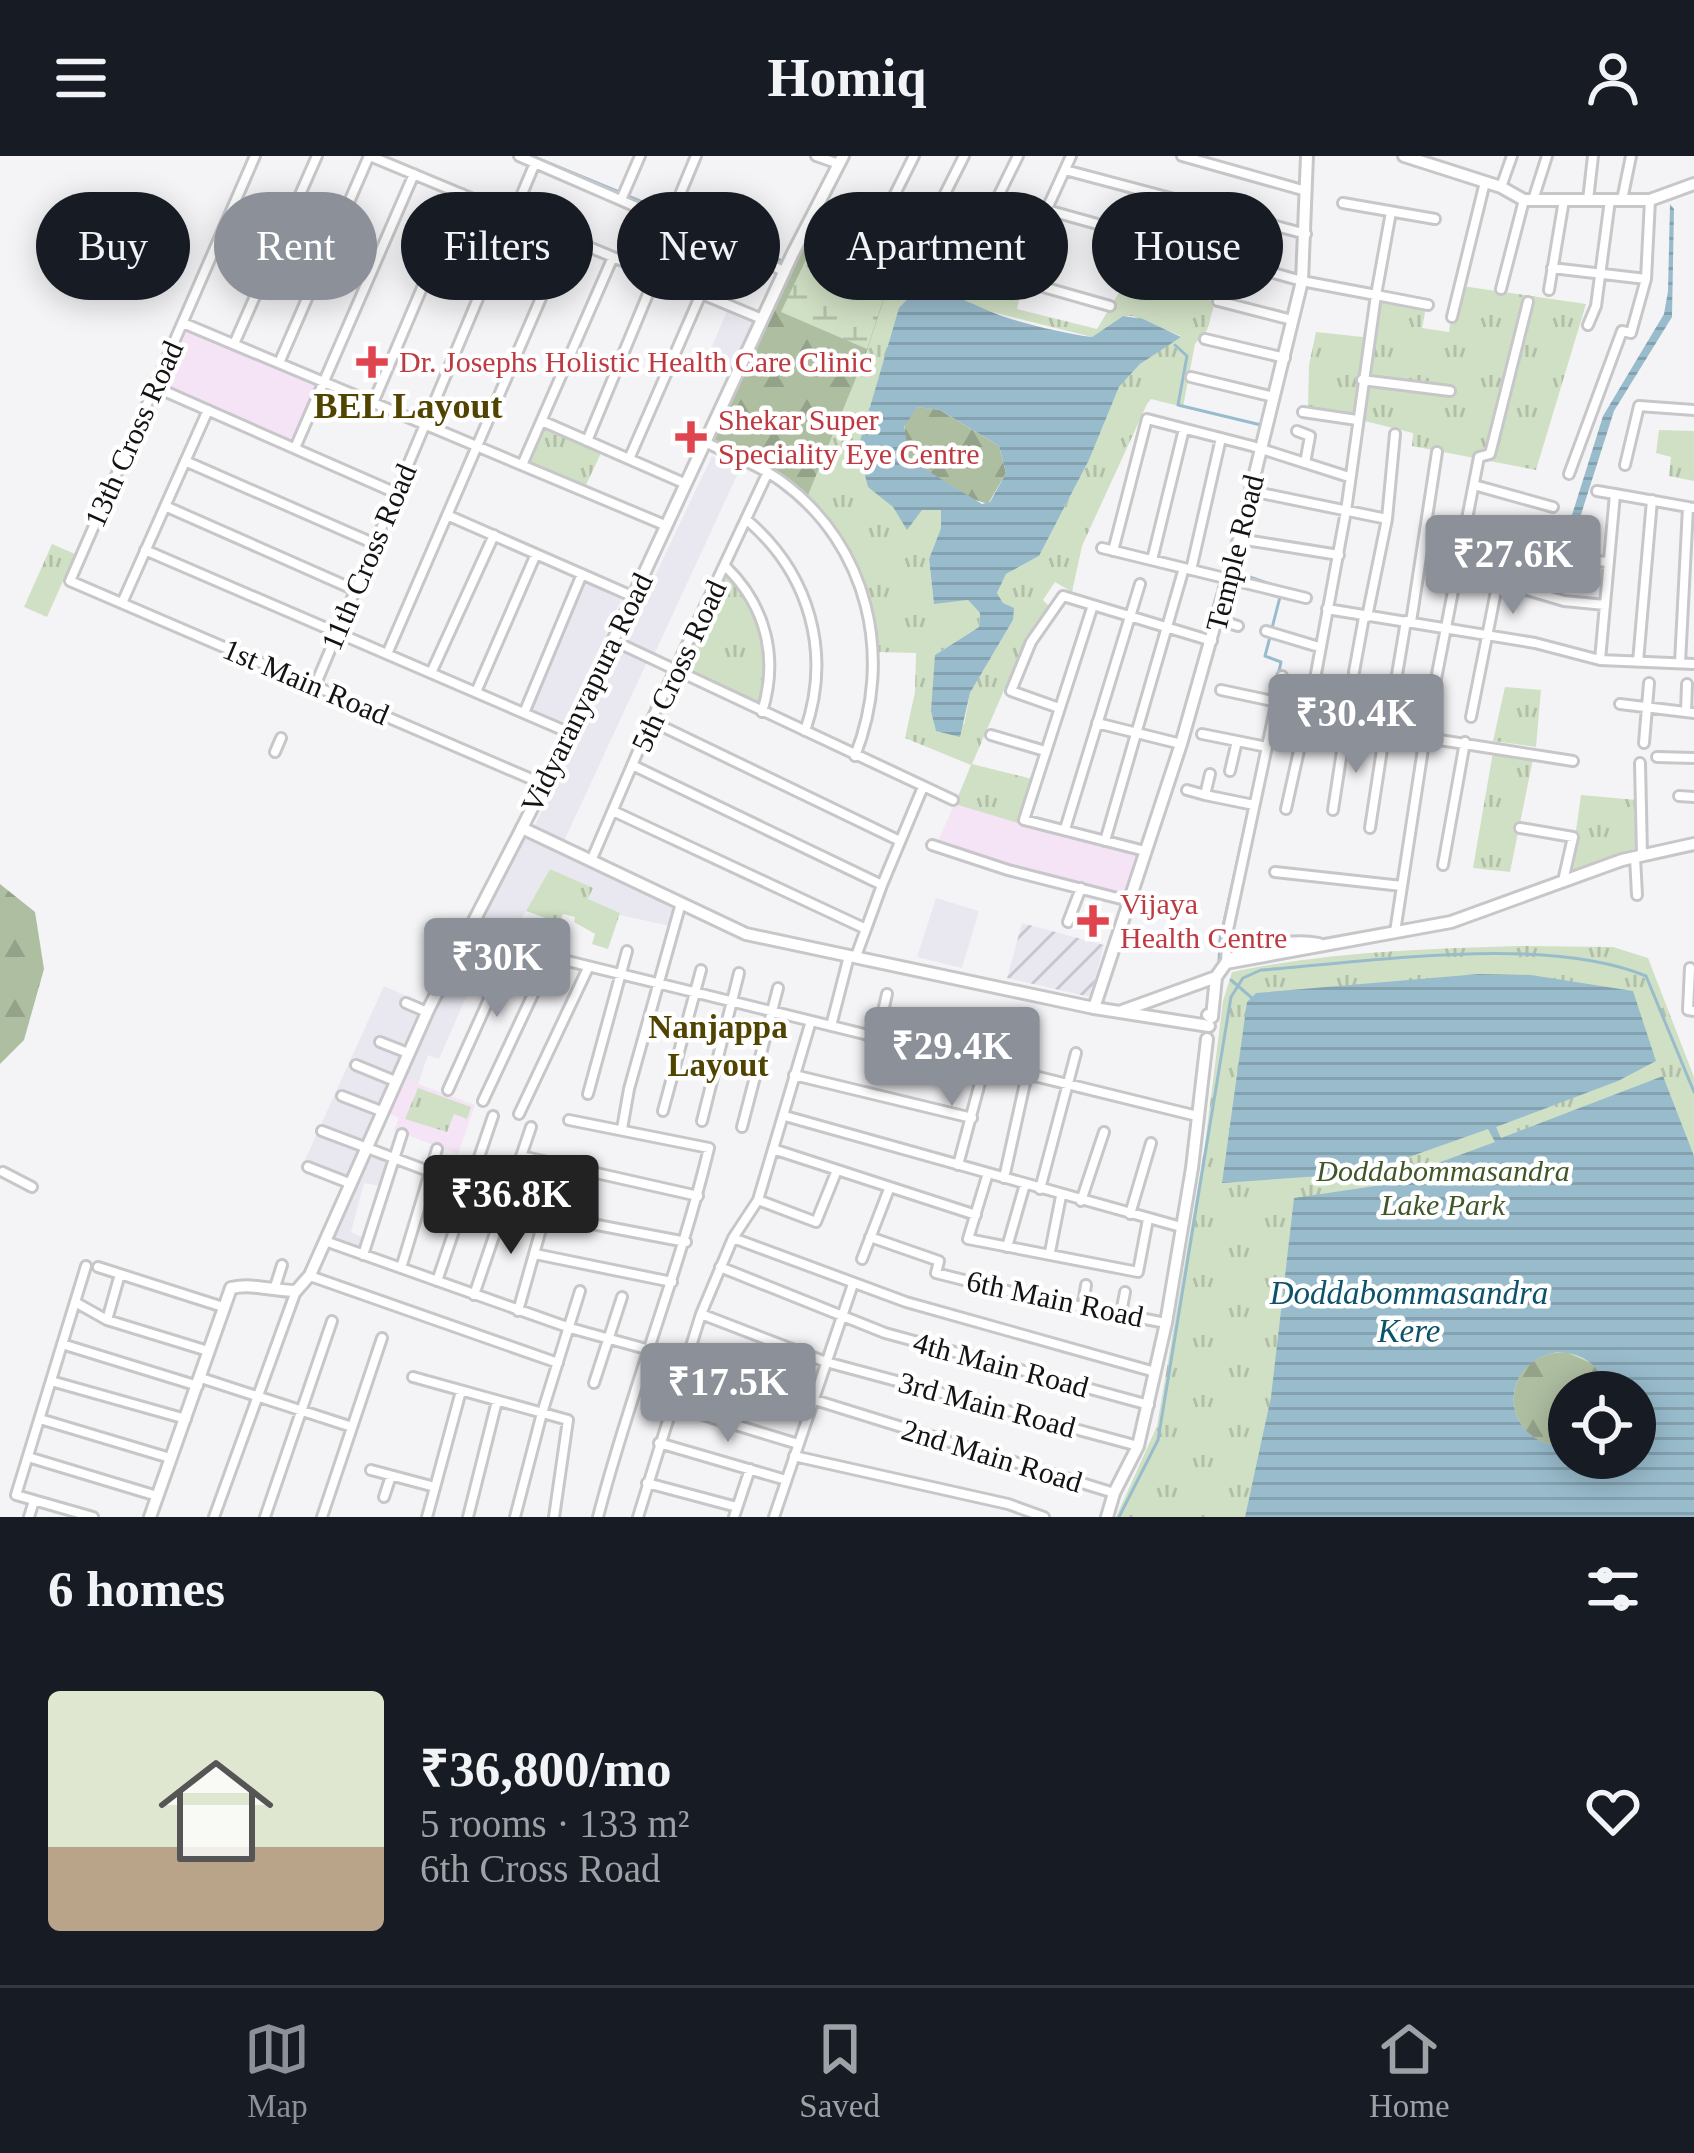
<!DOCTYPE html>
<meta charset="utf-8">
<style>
body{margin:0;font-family:"Times New Roman",serif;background:#242831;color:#f1f3f6;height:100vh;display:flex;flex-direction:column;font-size:45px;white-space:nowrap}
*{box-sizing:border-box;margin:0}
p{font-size:39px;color:#9ea1a6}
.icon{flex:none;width:66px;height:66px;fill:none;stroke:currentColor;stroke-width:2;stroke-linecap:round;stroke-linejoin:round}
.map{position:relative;height:1361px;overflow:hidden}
.sheet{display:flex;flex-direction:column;background:#171b24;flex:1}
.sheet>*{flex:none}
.banner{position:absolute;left:36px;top:36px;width:1623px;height:108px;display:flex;gap:24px}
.tools{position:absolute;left:1548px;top:1215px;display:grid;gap:24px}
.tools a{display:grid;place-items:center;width:108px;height:108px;border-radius:50%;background:#171b24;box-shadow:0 6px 30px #0003;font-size:60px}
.price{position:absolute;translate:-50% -102px;padding:0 27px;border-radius:12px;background:#8c9099;color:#fff;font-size:39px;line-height:78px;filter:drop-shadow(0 3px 6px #0008)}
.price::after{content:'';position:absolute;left:50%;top:72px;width:36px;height:27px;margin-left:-18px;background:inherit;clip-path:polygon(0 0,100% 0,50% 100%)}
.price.current{background:#222;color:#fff}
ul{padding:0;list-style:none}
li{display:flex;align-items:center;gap:36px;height:300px;padding:0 48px}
li span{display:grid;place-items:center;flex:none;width:336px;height:240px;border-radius:12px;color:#555}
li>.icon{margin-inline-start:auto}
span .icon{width:144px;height:144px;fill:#fffc;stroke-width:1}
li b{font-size:51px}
h2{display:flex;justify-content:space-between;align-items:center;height:144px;padding:0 48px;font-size:51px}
.chip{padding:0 42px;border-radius:54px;background:#171b24;box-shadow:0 6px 30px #0003;font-size:42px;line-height:108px}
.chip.current{background:#8c9099;color:#fff}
header{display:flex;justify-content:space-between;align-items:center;height:156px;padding:0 48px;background:#171b24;font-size:54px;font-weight:700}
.dock{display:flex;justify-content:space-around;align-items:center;height:168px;border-top:3px solid #363941;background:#171b24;font-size:33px;color:#9ea1a6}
.dock a{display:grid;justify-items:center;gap:6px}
.dock .current{color:#8c9099}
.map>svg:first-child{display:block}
.built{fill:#e9e8f1}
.industrial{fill:url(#industrial-furrows)}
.education{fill:#f5e4f6}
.grass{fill:url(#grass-tufts);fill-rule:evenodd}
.forest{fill:url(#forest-firs)}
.wetland{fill:url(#wetland-marsh)}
.water{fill:url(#water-rules);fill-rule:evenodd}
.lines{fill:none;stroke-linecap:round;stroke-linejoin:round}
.stream{stroke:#99bccd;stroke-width:3}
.minor-casing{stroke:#c7c6c9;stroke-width:14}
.tertiary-casing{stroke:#c7c6c9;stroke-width:16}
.secondary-casing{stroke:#c7c6c9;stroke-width:16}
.minor{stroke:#fff;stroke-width:8}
.tertiary{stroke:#fff;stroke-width:10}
.secondary{stroke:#fff;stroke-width:10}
.health-dot{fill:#e0444e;stroke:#fff;stroke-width:4.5}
.labels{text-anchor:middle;stroke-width:9;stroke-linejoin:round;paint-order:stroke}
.health-label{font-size:30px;fill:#be3a42;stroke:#fff;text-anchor:start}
.street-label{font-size:30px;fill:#131314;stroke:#fff}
.park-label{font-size:30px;font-style:italic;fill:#3f5628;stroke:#fff}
.neighbourhood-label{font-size:33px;font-weight:bold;fill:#504400;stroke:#fff}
.water-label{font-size:33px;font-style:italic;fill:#0d526b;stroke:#fff}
.quarter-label{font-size:36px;font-weight:bold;fill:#504400;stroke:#fff}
</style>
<header><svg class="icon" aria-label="menu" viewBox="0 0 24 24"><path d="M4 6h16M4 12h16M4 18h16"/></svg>Homiq<svg class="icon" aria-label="person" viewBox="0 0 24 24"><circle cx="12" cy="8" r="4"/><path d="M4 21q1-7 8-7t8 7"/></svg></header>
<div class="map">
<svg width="1694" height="1361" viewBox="0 0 1694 1361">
<defs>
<pattern id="industrial-furrows" width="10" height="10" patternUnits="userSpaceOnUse" patternTransform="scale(3)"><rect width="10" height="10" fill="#e9e8f1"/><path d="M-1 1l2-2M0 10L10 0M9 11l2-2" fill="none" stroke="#c7c6ce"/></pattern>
<pattern id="grass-tufts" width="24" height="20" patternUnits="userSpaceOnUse" patternTransform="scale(3)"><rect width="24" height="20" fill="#d0e0c4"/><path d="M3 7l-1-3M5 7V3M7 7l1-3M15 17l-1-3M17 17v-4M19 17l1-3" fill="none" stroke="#b2bfa8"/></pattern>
<pattern id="forest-firs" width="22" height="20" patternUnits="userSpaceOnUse" patternTransform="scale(3)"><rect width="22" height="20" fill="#aebea1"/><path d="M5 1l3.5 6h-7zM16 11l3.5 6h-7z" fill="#95a28a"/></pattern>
<pattern id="wetland-marsh" width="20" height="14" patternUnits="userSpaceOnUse" patternTransform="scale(3)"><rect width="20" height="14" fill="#d0e0c4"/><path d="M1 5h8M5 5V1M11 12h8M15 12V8" fill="none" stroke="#b2bfa8"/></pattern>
<pattern id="water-rules" width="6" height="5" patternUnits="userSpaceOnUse" patternTransform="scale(3)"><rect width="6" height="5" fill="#99bccd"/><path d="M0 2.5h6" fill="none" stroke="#83a1af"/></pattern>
</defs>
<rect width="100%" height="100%" fill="#f4f4f7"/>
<path class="built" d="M 727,155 L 759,169 L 735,223 L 704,209 Z
M 712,300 L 739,315 L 653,501 L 623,487 Z
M 584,422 L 623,439 L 565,572 L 527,555 Z
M 617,492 L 647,506 L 564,685 L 534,671 Z
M 522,679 L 674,750 L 670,770 L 620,759 L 588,743 L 593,733 L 550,713 L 526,755 L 520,764 L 514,761 L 502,784 L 476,775 Z
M 936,742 L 979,755 L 962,812 L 917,801 Z
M 468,786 L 508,796 L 497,820 L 478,814 L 439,903 L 428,899 L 418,928 L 402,922 Z
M 384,830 L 422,847 L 347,1023 L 303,1008 Z
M 368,998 L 390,1006 L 380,1030 L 364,1027 L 351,1076 L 366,1083 L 361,1096 L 331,1085 Z"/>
<path class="industrial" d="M 1022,767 L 1104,789 L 1090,841 L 1007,822 Z"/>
<path class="education" d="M 187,175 L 318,227 L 293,287 L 162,230 Z
M 972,609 L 1032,623 L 1019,668 L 1142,698 L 1127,743 L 936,689 Z
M 402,922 L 475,949 L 458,998 L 394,974 L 399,962 L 387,956 Z"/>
<path class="grass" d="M 807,85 L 892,119 L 960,120 L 1023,128 L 1017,153 L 1097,173 L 1129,120 L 1215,146 L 1207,174 L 1195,188 L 1183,251 L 1151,243 L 1147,248 L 1082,390 L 1072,436 L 1055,426 L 1043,444 L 1050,451 L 1027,481 L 972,608 L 1032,623 L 1018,667 L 955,648 L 971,609 L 905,582 L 915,536 L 916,497 L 878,496 C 866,410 842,362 770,313 ZM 988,155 L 1092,181 L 1123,160 L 1132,160 L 1181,180 L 1140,208 L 1119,231 L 1089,304 L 1039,400 L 1006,418 L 997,437 L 1013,464 L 970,537 L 964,569 L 935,514 L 935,499 L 979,471 L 980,457 L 968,444 L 934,447 L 929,403 L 941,372 L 941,353 L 921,354 L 907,373 L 893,351 Z
M 1455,129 L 1586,148 L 1536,314 L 1412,290 L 1413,277 L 1308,251 L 1309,209 L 1316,176 L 1363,181 L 1370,143 L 1426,152 L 1422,172 L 1449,176 Z
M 543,273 L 601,297 L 586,329 L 529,307 Z
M 1659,274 L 1694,275 L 1694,325 L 1669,320 L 1671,301 L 1656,297 Z
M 52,388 L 75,398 L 47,461 L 24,451 Z
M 726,416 C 765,461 772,494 760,551 L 680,515 Z
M 1505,531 L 1541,534 L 1536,591 L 1493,585 Z
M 1493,596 L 1533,603 L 1510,716 L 1473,712 Z
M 1581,639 L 1637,644 L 1637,692 L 1570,717 Z
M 550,713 L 593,732 L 588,743 L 620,757 L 608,793 L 592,788 L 595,778 L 574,766 L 575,761 L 563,758 L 559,767 L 526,755 Z
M 1518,790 L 1613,791 L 1648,802 L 1694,921 L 1694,1361 L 1116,1361 L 1157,1270 L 1205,988 L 1223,845 L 1232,816 C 1325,796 1423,793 1518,790 ZM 1569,1236 L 1635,1236 L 1635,1302 L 1569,1302 Z
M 418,932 L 471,951 L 467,963 L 454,958 L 447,976 L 405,963 Z"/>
<path class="forest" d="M 807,85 L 892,119 L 865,200 L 808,339 L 770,313 L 713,286 Z
M 917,251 L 940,254 L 999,290 L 1006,317 L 988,348 L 966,341 L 910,304 C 902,285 900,266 917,251 Z
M 0,728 L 35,756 L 44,813 L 24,884 L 0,908 Z
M 1566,1196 L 1595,1209 L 1608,1236 L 1569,1236 L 1569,1290 C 1498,1294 1494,1197 1566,1196 Z"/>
<path class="wetland" d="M 810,95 L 889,126 L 867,193 L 781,156 Z"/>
<path class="water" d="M 1670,48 L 1674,53 L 1672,161 L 1614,255 L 1570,393 L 1562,391 L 1603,260 L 1664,158 L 1668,135 Z
M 918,132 C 959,137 972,150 1008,162 C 1034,170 1064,177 1092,181 L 1123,160 L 1143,163 L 1181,181 L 1140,208 L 1119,231 L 1089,304 L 1039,400 L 1006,418 L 997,437 L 1003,447 L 1014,452 L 1013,464 L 970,537 L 960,581 L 936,575 L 931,555 L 935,499 L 979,471 L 980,457 L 968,444 L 934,448 L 929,403 L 941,372 L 941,354 L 922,354 L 907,374 L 893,351 L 868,331 L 858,292 L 899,152 ZM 917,251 L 940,254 L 999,290 L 1006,317 L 990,346 L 982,348 L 910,304 L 904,271 Z
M 1479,818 L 1531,819 L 1633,835 L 1656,905 L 1618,925 L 1496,971 L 1501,982 L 1663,920 L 1694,1000 L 1694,1361 L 1245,1361 L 1271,1241 L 1294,1042 L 1375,1030 L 1495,986 L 1488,973 L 1364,1017 L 1222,1027 L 1247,846 L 1256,837 ZM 1558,1196 C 1584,1197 1601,1210 1608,1236 L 1635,1236 L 1635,1302 L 1569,1302 L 1569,1290 C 1503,1294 1492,1207 1558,1196 Z"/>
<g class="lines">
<path class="stream" d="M 532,0 L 619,36
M 628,40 L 780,104
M 808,110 L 906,132 L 914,139
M 1175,189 L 1187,200 L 1178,249 L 1261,269 L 1254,299
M 1235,416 L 1282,432
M 1272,472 L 1280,441
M 1219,807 L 1220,784 L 1281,506 L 1265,500 L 1270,481
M 1231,824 L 1252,842
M 1119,1361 L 1158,1284 L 1231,841 L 1243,822 L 1261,814 C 1371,806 1545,778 1646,820 L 1694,936"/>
<defs>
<path id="minor" d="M 255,0 L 70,425 L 543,628
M 370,0 L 762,163
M 519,0 L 784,115
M 816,0 L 839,8
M 1182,0 L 1306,35
M 1065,14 L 1306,78
M 1501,31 L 1512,0
M 621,44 L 640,0
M 1533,44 L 1547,0
M 1588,44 L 1593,0
M 1622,44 L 1631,0
M 1343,47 L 1435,63
M 1047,54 L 1302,125 L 1376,139 L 1391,56
M 669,65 L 696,0
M 804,75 L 894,116 L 961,116 L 1015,123 L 1110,150
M 864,100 L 914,0
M 1552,112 L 1646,123
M 961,116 L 1018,0
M 905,117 L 964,0
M 1015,123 L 1071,0
M 1501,133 L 1524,44
M 1549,134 L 1564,44
M 1218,145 L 1292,164
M 1452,161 L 1485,26
M 183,167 L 667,370
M 1588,169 L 1596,150 L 1610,44
M 1205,183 L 1285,202
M 234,188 L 317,0
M 279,207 L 369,0
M 1191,221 L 1274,241
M 1362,224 L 1450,235
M 155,231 L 396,337
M 373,247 L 462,38
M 1303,256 L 1357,264
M 542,265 L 686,328
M 1297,275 L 1310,280 L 1305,307
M 587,285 L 677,68
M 707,287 C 731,299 759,309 781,325 C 869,389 894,501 855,600
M 295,292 L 414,18
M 629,303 L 701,138
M 185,305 L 375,388
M 522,309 L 613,101
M 1625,309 L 1639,250 L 1694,254
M 1569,318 L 1622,175 L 1631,177 L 1646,123 L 1650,44
M 1474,329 L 1553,351
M 1251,335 L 1387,363
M 1597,335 L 1615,338
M 165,350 L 355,434
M 447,359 L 634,441
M 747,364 C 810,418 832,497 805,575
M 1465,382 L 1565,403 L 1609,406
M 1239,383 L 1339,399
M 1102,392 L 1306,442
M 145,394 L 570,577
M 1113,395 L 1147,263 L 1252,290 L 1349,321
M 1152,404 L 1184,273
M 726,411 C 766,450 779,502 762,556
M 1191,414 L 1221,282
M 1459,414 L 1564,445 L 1605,449
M 122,447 L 208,254
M 1093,449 L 1024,664 L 1145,695
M 1327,453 L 1535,487 L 1600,504 L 1694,508
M 1367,461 L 1387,363 L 1395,278
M 1218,464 L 1238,470
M 1411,466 L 1437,296
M 1266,475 L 1319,491
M 612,484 L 953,644
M 387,498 L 567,82
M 1600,504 L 1615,338 L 1694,352
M 1638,506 L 1652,344
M 1680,507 L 1688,351
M 1354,516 L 1364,461
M 431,517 L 494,379
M 1315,523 L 1346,355 L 1376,139 L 1428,149
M 315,530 L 535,7
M 1221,534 L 1277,546
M 476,536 L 536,398
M 1620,548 L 1694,557
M 1059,552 L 1011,535 L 1031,486 L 1063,440 L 1212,485
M 1686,556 L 1687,528
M 524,557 L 582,418
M 1390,560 L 1406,465
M 1471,561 L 1498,425
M 651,565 L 900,685
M 1097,567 L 1181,588
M 1202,578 L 1267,591
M 991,579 L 1045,595
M 1644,587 L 1649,527
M 275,596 L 281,582
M 1657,601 L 1694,602
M 1640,607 L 1642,699
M 632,609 L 882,729 L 923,631
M 1230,615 L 1237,585
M 1210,618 L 1205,639 L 1254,649
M 1187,634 L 1205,639
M 1679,640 L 1694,641
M 1286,653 L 1306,563 L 1573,605
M 1333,654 L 1346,569
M 613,655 L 866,773 L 856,800
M 1370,672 L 1385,574
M 1520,672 L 1573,681 L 1563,725
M 1065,673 L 1140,428
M 1105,685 L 1184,412
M 932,689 L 1008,714 L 1129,745
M 1635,701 L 1637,739
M 591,705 L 651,565 L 768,316
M 1443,709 L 1465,586
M 1275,716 L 1402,730
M 1068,766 L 1081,732
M 866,773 L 882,729
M 1395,776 L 1425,580 L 1479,301 L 1490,298 L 1528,146
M 466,780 L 1193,959
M 1226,806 L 1228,774 L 1282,520
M 1690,812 L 1688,854 L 1694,855
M 406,847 L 427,856
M 831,870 L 849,800
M 877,881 L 887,838
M 380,886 L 408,897
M 921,892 L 928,866
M 968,903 L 976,871
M 356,909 L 395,925
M 1007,913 L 1015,881
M 794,919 L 972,962
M 448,934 L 512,792
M 588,938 L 627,795
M 342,940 L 381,955
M 483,945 L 550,802
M 663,955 L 701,814
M 519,958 L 588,812
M 785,960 L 1181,1071
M 569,964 L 709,992 C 679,1117 630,1236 598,1361
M 702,965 L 739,817
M 742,971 L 778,832
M 622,973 L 629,933 L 681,747
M 322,975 L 545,1059 L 686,1086
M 776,994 L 976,1059
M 521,1000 L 698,1040
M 958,1009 L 985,908
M 308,1011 L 349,1027
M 3,1016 L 32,1031
M 988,1017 L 968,1083 L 1138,1116 L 1148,1063
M 1004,1022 L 1027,918
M 1040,1033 L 1076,897
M 758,1044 L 816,1066 L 837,1014
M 1081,1045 L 1104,976
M 1130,1058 L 1151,987
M 870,1081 L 939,1105 L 936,1117 L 1035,1142 L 1166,1167
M 733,1082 L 906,1146 L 1155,1216
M 325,1085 L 570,1172 L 686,1204 L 1114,1337
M 1007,1091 L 1025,1028
M 1050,1096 L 1061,1040
M 535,1098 L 672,1126
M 363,1099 L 402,978
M 862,1103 L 889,1033
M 86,1110 L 16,1339 L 93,1361
M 98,1111 L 223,1151
M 720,1111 L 885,1177 L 1149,1249
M 401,1112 L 437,993
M 310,1120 L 558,1207
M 437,1125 L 493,960
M 274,1134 L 282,1109
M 474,1139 L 531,971
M 75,1146 L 107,1164 L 208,1195
M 1083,1149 L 1086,1129
M 518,1155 L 545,1059
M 1121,1157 L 1125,1136
M 701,1158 L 826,1206 L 1138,1290
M 107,1164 L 120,1118
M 62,1188 L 198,1230
M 413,1221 L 568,1264 L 554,1361
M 201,1222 L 352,1271
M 51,1225 L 186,1263
M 594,1227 L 622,1141
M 670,1249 L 798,1288
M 40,1263 L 170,1302
M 659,1287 L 786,1324
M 794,1300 L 1008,1348 L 1044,1361
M 28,1301 L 157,1340
M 371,1314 L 435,1331
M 647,1327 L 737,1351
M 384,1341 L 391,1320
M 29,1361 L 34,1345
M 214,1361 L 296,1135
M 265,1361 L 332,1165
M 322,1361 L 382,1182
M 427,1361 L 461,1235
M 468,1361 L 497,1245
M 515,1361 L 542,1257 L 580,1135
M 638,1361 L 701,1158 L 733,1082 L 758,1044 L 811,865
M 734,1361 L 750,1313
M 774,1361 L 853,1128"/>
<path id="tertiary" d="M 1404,0 L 1501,31 L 1524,44 L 1650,44 L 1694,28
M 1226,807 C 1247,790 1293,783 1319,788
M 1094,852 L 1181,588 L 1239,383 L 1302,125 L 1307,0
M 150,1361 L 231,1132 C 254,1127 272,1135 296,1135 L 310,1119 L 429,852 L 522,672"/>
<path id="secondary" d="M 843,0 L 792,99 L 570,577 L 522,672 L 746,778 L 1094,852 L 1209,870
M 1122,855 L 1216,821
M 1208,859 L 1212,861 L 1216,821 L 1226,807 L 1451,766 L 1622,704 L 1694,688
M 1107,1361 L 1114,1337 L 1138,1290 L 1166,1167 L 1192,1012 L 1207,883"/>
</defs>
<use href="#minor" class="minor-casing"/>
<use href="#tertiary" class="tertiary-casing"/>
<use href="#secondary" class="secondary-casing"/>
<use href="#minor" class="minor"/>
<use href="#tertiary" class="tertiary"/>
<use href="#secondary" class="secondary"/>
</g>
<g class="health-dot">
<path d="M366 188h12v12h12v12h-12v12h-12v-12h-12v-12h12z"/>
<path d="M685 263h12v12h12v12h-12v12h-12v-12h-12v-12h12z"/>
<path d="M1087 747h12v12h12v12h-12v12h-12v-12h-12v-12h12z"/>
</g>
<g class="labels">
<g class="health-label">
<text x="399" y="216">Dr. Josephs Holistic Health Care Clinic</text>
<text x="718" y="274">Shekar Super<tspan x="718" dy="34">Speciality Eye Centre</tspan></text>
<text x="1120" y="758">Vijaya<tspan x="1120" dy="34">Health Centre</tspan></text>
</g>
<g class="street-label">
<text transform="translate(134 278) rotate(-66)" y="10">13th Cross Road</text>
<text transform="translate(1235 397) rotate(-76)" y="10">Temple Road</text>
<text transform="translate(369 401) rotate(-67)" y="10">11th Cross Road</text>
<text transform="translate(679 510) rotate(-65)" y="10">5th Cross Road</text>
<text transform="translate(306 526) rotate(23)" y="10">1st Main Road</text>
<text transform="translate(587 537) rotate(-64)" y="10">Vidyaranyapura Road</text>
<text transform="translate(1055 1143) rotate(12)" y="10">6th Main Road</text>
<text transform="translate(1001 1209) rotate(15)" y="10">4th Main Road</text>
<text transform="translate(987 1249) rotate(15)" y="10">3rd Main Road</text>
<text transform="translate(992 1300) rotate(17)" y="10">2nd Main Road</text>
</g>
<g class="park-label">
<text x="1443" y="1025">Doddabommasandra<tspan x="1443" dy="34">Lake Park</tspan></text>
</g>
<g class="neighbourhood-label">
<text x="718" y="882">Nanjappa<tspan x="718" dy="38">Layout</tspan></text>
</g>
<g class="water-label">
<text x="1409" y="1148">Doddabommasandra<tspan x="1409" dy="38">Kere</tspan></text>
</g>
<g class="quarter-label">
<text x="408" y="262">BEL Layout</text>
</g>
</g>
</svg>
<div class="tools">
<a><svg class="icon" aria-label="locate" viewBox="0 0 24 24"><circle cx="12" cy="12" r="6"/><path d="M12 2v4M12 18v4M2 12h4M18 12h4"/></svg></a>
</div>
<b class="price" style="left:1513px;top:461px">₹27.6K</b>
<b class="price" style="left:1356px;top:620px">₹30.4K</b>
<b class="price" style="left:497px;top:864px">₹30K</b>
<b class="price" style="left:952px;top:953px">₹29.4K</b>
<b class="price current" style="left:511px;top:1101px">₹36.8K</b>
<b class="price" style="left:728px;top:1289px">₹17.5K</b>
<div class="banner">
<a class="chip">Buy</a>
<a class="chip current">Rent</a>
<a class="chip">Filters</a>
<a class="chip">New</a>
<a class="chip">Apartment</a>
<a class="chip">House</a>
</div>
</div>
<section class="sheet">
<h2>6 homes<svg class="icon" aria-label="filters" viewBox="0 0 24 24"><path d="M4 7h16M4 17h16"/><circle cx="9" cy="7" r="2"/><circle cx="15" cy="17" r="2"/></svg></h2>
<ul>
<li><span style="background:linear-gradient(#dfe7d0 65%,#b9a48a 0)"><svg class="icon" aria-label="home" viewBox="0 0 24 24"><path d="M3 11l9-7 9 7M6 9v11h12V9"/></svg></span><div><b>₹36,800/mo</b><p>5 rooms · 133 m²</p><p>6th Cross Road</p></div><svg class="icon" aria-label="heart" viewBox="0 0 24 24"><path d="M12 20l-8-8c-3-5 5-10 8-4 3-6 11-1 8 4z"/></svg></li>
</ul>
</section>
<nav class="dock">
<a class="current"><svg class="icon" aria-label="map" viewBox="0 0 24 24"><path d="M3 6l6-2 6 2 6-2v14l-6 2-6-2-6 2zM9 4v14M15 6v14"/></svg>Map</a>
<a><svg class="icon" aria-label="saved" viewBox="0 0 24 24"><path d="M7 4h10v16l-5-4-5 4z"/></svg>Saved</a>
<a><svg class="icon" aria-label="home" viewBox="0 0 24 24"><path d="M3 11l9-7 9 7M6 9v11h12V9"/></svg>Home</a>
</nav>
